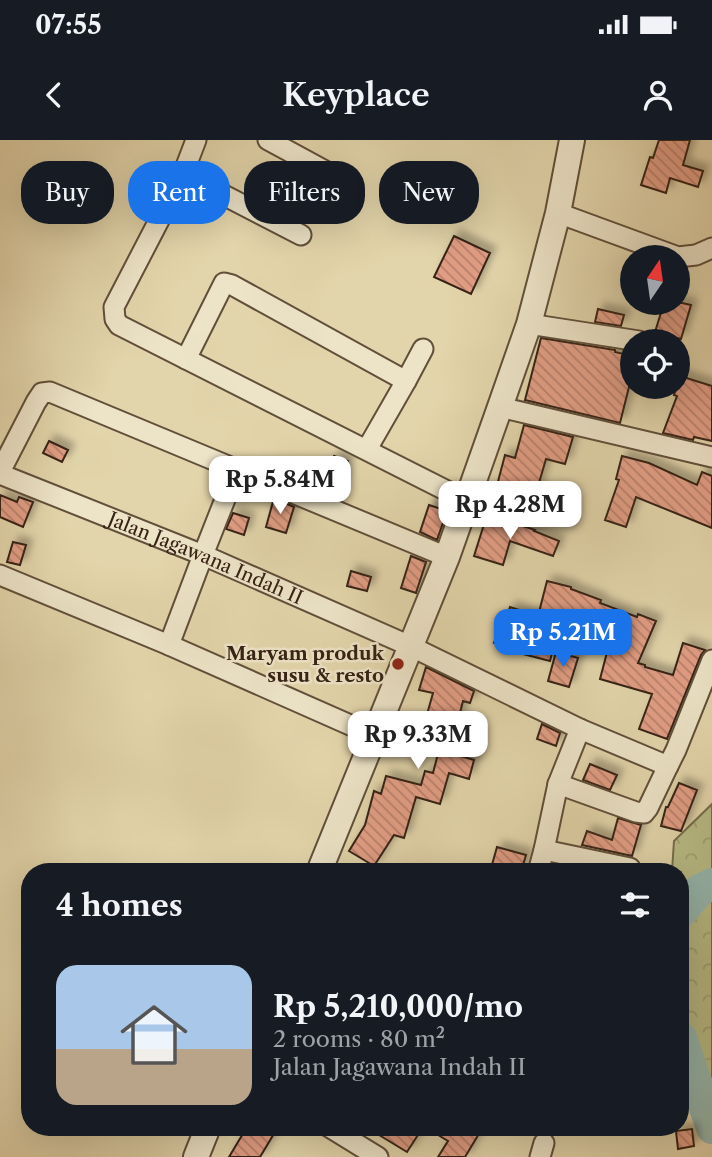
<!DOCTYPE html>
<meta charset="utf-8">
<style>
body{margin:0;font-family:"Libre Caslon Text",serif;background:#242831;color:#f1f3f6;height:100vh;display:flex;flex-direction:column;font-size:26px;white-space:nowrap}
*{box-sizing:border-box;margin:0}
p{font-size:23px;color:#9ea1a6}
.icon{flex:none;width:38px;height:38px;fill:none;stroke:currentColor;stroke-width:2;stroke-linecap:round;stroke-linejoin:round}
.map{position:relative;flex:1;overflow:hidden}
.drawer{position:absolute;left:21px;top:723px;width:668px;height:273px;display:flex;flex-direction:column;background:#171b24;border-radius:28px;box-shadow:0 7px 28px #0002}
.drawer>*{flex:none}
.guide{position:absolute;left:21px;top:21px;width:670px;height:63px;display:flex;gap:14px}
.needle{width:46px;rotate:13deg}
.controls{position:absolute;left:620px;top:105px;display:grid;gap:14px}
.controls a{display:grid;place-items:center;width:70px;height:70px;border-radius:50%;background:#171b24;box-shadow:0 7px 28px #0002;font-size:35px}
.price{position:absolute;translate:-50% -60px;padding:0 16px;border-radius:14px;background:#fff;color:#222;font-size:23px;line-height:46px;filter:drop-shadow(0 2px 4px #0008)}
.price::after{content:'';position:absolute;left:50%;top:42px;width:21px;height:16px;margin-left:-10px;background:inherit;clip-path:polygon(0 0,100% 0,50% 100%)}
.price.on{background:#1a73e8;color:#fff}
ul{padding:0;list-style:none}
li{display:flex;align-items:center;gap:21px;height:175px;padding:0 35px}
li+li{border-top:2px solid #363941}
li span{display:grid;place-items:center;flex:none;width:196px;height:140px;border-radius:21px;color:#555}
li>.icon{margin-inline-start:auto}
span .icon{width:84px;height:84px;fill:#fffc;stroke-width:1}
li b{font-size:30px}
h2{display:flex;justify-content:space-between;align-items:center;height:84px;padding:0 35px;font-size:30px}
.tag{padding:0 24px;border-radius:28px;background:#171b24;box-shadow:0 7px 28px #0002;font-size:24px;line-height:63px}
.tag.on{background:#1a73e8;color:#fff}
.status{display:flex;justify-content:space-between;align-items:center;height:49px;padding:0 35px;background:#171b24;direction:ltr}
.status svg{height:19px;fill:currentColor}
header{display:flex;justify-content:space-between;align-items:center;height:91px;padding:0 35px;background:#171b24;font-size:32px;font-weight:600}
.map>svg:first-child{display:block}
.forest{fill:url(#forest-crowns);stroke:#776f4d;stroke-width:2}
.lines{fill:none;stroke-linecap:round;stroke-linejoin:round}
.river{stroke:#96b8af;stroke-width:32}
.building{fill:url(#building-back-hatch);stroke:#362214;stroke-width:2;filter:url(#shadow)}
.minor-casing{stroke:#614f3a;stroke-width:23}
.tertiary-casing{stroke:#614f3a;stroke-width:28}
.minor{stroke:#ede4c8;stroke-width:19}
.tertiary{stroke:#ede4c8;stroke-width:24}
.poi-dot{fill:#8f2418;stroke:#ede4c8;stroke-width:2.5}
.labels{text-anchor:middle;stroke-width:5;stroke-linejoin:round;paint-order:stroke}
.street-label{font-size:19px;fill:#362214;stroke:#ede4c8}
.poi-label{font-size:19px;font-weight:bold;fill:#362214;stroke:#ede4c8;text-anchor:end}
</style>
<div class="status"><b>07:55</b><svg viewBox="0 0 49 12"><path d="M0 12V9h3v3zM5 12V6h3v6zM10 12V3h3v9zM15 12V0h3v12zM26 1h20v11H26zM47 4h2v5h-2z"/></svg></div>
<header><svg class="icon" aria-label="back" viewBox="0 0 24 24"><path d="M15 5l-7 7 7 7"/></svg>Keyplace<svg class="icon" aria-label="person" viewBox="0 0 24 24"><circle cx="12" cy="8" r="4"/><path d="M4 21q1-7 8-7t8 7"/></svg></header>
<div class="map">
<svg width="712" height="1017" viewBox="0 0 712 1017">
<defs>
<pattern id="forest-crowns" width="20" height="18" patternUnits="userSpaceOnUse" patternTransform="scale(1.75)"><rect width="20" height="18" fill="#b8bc86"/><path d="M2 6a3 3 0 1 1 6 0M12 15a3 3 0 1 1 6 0" fill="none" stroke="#9fa173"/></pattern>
<pattern id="building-back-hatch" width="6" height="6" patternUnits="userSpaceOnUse" patternTransform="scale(1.75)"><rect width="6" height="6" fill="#e29e85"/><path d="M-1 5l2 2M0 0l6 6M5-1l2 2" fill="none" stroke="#b8806c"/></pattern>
<filter id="shadow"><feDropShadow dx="6" dy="-6" stdDeviation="3.5" flood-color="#0004"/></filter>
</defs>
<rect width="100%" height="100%" fill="#e3d5ab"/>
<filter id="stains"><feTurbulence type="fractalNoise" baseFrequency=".00286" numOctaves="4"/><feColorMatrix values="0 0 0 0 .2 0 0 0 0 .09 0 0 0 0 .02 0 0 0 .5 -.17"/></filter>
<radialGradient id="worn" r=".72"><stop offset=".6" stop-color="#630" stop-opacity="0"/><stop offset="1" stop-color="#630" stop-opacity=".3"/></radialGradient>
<path class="forest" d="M 712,664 L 712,969 L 695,927 L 681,900 L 681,732 L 672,731 L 674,701 Z"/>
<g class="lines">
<path class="river" d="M 681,772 L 700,750 L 712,744
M 681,898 L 712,988"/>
</g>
<path class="building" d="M 659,0 L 690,0 L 683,25 L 703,31 L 698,47 L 670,38 L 666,53 L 641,45 L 650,17 L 653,18 Z
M 454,96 L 490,113 L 471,154 L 434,137 Z
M 664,163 L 682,163 L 691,165 L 681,199 L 655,192 Z
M 598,169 L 624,175 L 621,186 L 595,182 Z
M 541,198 L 615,210 L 615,212 L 632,216 L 632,235 L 620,283 L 525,260 Z
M 680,236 L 712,246 L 712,301 L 694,297 L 693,300 L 663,293 L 677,256 L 674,255 Z
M 524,285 L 573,297 L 565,324 L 546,319 L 534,360 L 496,349 L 505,315 L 515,318 Z
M 49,301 L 68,310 L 62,322 L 43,313 Z
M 334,316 L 348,321 L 338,350 L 324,345 Z
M 622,316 L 649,323 L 697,345 L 702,332 L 712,336 L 712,388 L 636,357 L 626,387 L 605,380 L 619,340 L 616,339 Z
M 0,355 L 17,362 L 19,357 L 33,362 L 23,387 L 0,377 Z
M 274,358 L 294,367 L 286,393 L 266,387 Z
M 429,365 L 447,371 L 437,400 L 420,392 Z
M 233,373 L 249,378 L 244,395 L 226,389 Z
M 486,378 L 507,384 L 508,381 L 535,390 L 534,391 L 559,401 L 553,416 L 510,401 L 503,425 L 474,416 Z
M 13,402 L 26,405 L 20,425 L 7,422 Z
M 411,416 L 426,422 L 416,453 L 401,448 Z
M 351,431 L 371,437 L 367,451 L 347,446 Z
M 547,441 L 571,447 L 571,449 L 601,460 L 600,463 L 637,477 L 638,474 L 656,481 L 638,523 L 645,525 L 645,527 L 673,535 L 683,503 L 705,510 L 701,515 L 667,599 L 639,589 L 652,554 L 600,539 L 610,501 L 560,482 L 550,521 L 523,514 L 494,503 L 500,487 L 503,488 L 510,467 L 538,476 Z
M 556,512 L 578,518 L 569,547 L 548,541 Z
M 426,527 L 474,551 L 470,563 L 463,561 L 455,593 L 460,595 L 454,614 L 474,620 L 469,639 L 449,633 L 440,664 L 416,657 L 404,698 L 394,695 L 374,726 L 349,711 L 365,685 L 374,651 L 381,654 L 386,636 L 421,645 L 425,631 L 433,633 L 440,606 L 425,602 L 432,580 L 426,578 L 433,553 L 419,550 Z
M 542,584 L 560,593 L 556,606 L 537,599 Z
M 590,624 L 617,635 L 610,650 L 583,640 Z
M 679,643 L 697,650 L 681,691 L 661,686 L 666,667 L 668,667 Z
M 618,678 L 641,685 L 632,716 L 582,705 L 587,691 L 612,700 Z
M 497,707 L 526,715 L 521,732 L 490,732 Z
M 247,987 L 278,987 L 260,1017 L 229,1017 Z
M 366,987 L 423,987 L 407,1012 Z
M 425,987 L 483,987 L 465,1017 L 438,1017 L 448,1001 Z
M 692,989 L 694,1006 L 678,1009 L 676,991 Z"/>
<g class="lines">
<defs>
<g id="minor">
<path d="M 196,0 L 183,34 L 114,167 L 115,179 L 119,185 L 467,361"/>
<path d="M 268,0 L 331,34"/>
<path d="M 183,34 L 301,95"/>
<path d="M 558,73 L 678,117 L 696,115 L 712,108"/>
<path d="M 529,184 L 639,201"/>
<path d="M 186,219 L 224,143 L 232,145 L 406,241 L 423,209"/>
<path d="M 500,267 L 712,317"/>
<path d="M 367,309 L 406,241"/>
<path d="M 0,332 L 36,262 L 42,253 L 50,252 L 447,417"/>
<path id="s1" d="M 0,334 L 203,415 L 410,506 L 580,589 L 668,626 L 676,610 L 712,520"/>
<path d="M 0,435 L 169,505 L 375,596"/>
<path d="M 169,505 L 203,415 L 237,329"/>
<path d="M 558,644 L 636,672 L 644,673 L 648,668 L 668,626"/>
<path d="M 544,710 L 630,728"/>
<path d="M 538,732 L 544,710 L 558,644 L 580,589"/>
<path d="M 329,987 L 378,1017"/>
<path d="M 540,1017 L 544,1003"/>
</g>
<path id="tertiary" d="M 319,732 L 447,417 L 500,267 L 529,184 L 558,73 L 572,0
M 196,1017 L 208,987"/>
</defs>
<use href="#minor" class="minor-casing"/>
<use href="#tertiary" class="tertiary-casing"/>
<use href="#minor" class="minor"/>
<use href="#tertiary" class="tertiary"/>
</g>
<circle class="poi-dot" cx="398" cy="524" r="7"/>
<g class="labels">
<g class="street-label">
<text dy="7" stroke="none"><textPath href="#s1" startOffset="222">Jalan Jagawana Indah II</textPath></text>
</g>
<g class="poi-label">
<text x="384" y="520">Maryam produk<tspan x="384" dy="22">susu &amp; resto</tspan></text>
</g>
</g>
<rect width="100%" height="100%" filter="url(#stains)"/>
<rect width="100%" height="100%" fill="url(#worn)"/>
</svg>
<div class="controls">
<a><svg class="needle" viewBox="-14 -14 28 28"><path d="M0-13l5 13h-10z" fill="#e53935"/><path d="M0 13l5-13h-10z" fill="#9ea1a6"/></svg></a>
<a><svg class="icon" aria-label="locate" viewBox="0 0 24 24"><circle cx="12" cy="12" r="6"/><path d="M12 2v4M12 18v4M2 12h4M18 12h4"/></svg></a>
</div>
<b class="price" style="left:280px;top:376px">Rp 5.84M</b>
<b class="price" style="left:510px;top:401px">Rp 4.28M</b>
<b class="price on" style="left:563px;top:529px">Rp 5.21M</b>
<b class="price" style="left:418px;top:631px">Rp 9.33M</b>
<div class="guide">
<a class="tag">Buy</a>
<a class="tag on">Rent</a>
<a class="tag">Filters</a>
<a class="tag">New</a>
</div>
<section class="drawer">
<h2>4 homes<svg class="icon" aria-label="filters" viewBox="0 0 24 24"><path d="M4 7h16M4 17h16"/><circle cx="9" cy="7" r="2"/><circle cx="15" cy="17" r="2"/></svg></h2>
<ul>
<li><span style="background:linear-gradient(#a9c7e8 60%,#b9a48a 0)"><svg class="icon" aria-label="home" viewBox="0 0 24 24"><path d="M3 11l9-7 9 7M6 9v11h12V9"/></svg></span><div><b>Rp 5,210,000/mo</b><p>2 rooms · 80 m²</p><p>Jalan Jagawana Indah II</p></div></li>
</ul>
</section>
</div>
